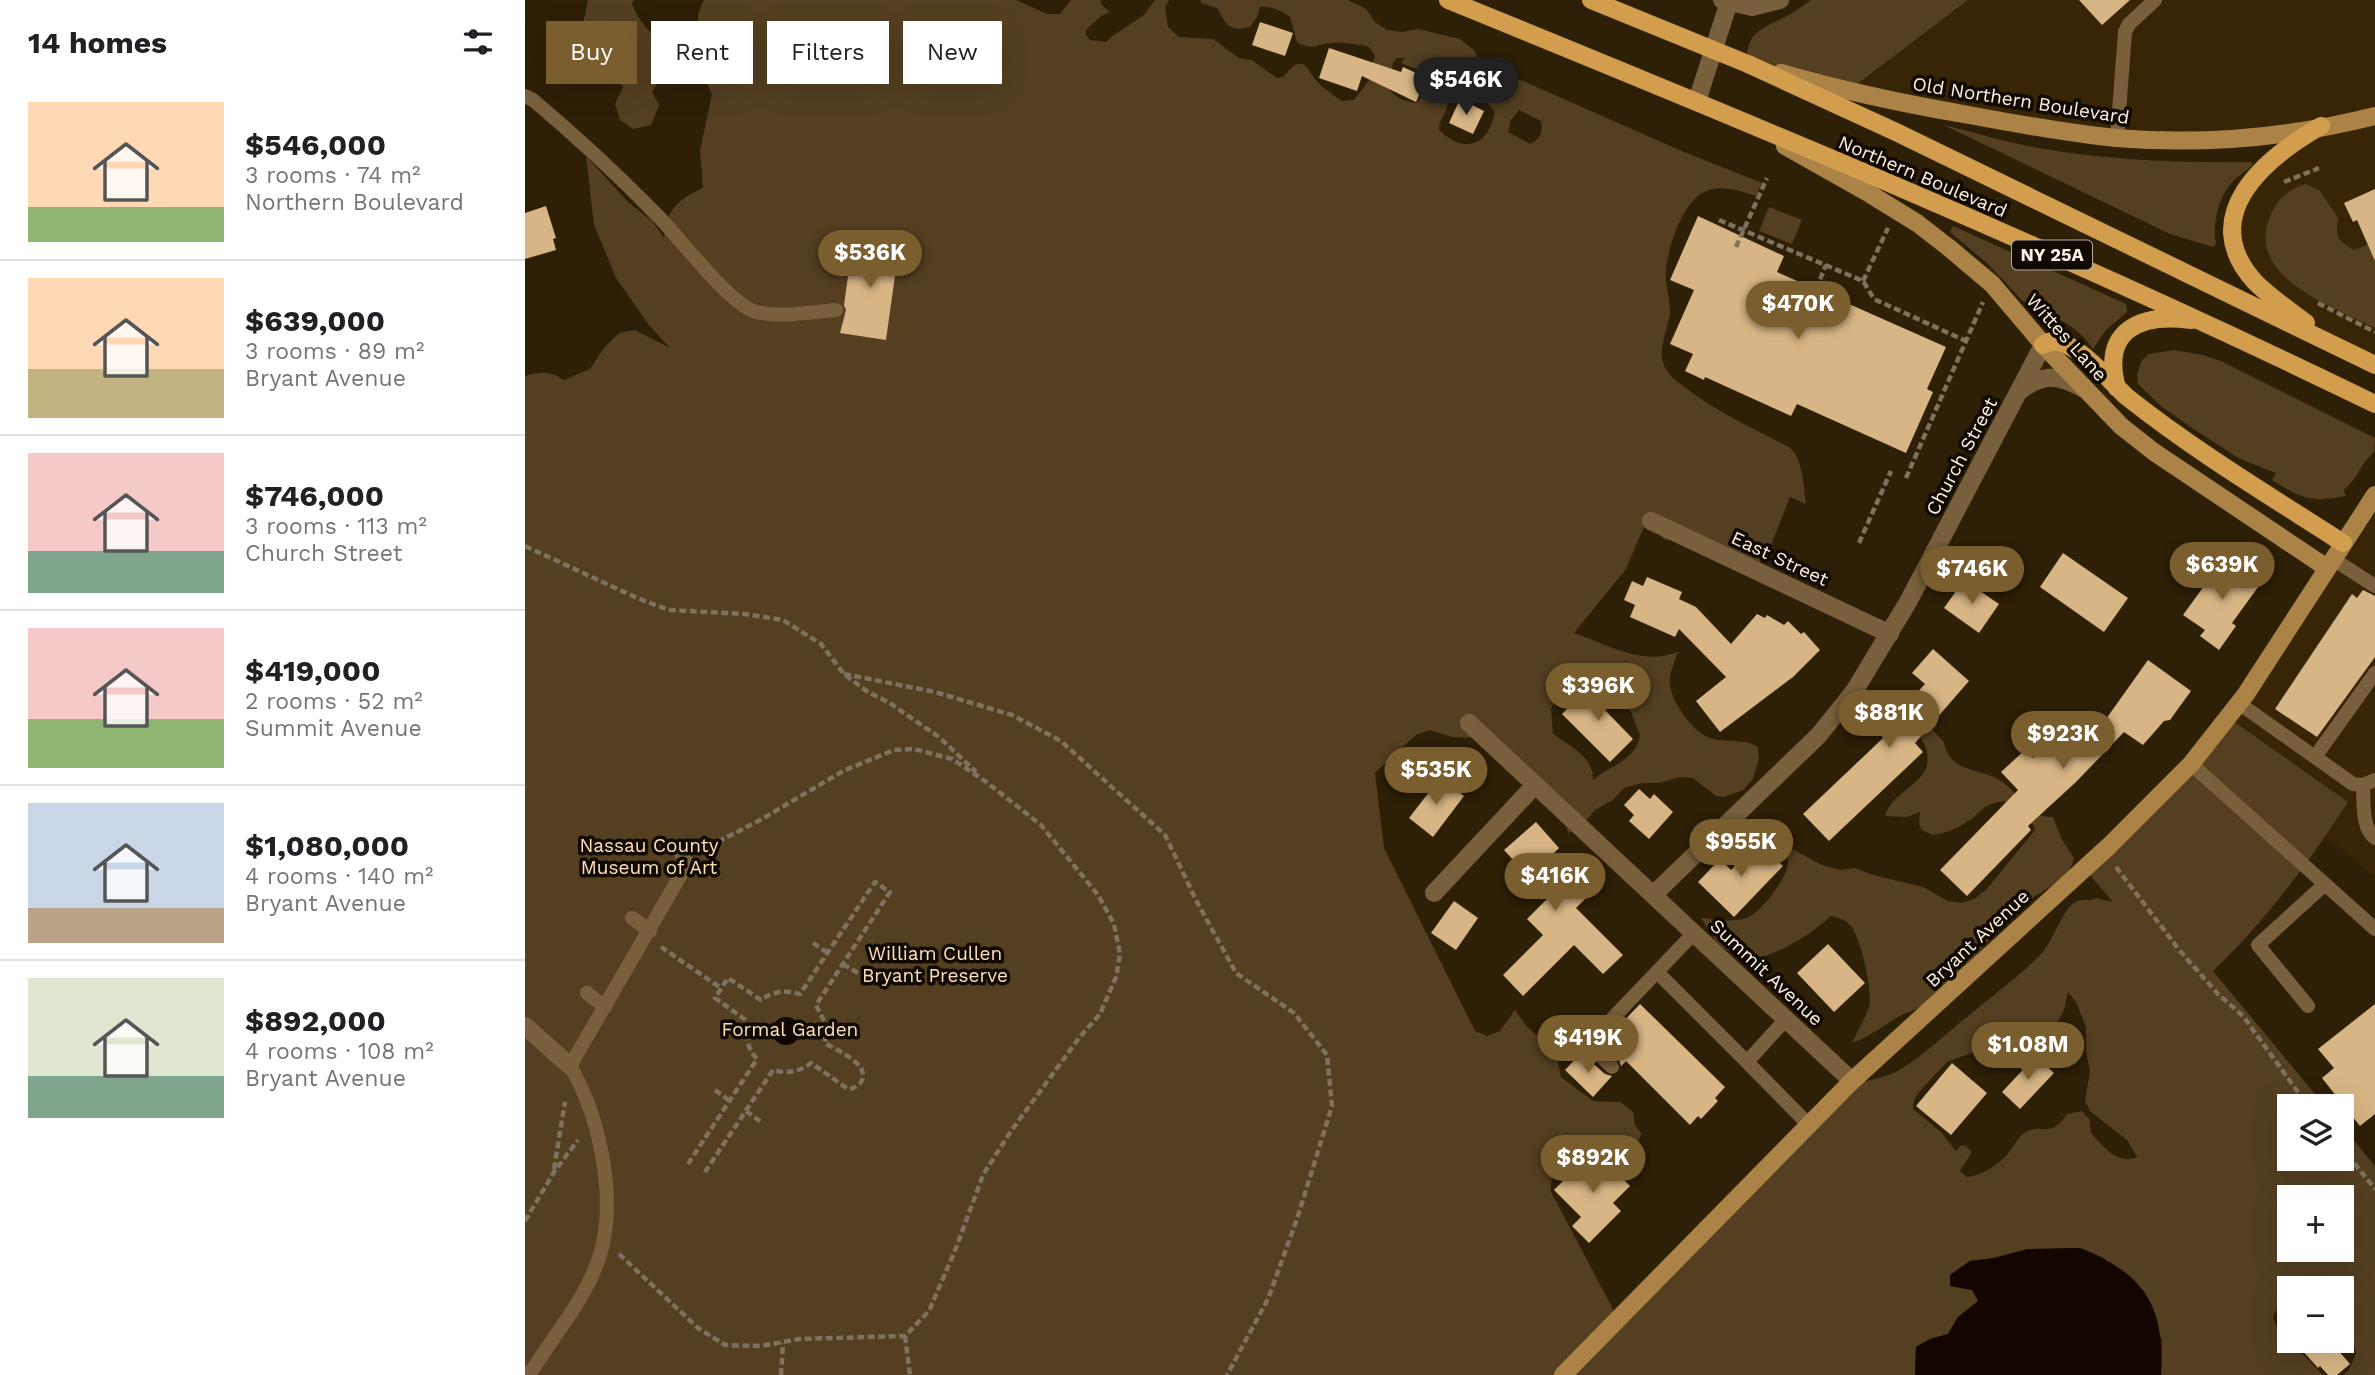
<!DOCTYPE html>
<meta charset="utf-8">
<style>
body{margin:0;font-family:"Work Sans",sans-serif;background:#f2f2f2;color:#202124;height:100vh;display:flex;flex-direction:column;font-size:26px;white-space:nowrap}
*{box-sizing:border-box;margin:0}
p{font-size:23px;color:#757577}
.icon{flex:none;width:38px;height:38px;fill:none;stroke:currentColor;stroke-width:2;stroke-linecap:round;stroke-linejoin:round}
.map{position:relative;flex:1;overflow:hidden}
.panel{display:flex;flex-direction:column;background:#fff;width:525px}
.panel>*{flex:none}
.top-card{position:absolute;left:21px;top:21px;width:665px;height:63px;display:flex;gap:14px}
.tools{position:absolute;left:1752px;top:1094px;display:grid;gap:14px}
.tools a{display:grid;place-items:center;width:77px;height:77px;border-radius:0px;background:#fff;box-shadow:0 7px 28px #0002;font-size:35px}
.price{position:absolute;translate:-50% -60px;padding:0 16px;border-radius:24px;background:#7b5e2e;color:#fff;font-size:23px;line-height:46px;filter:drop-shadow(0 2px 4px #0008)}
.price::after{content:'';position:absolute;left:50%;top:42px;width:21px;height:16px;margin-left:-10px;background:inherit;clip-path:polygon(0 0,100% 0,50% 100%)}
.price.on{background:#222;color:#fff}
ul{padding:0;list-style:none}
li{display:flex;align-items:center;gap:21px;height:175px;padding:0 28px}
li+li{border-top:2px solid #e0e0e0}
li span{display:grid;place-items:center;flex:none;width:196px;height:140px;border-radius:0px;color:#555}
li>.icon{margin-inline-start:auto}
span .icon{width:84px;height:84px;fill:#fffc;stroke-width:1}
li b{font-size:30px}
h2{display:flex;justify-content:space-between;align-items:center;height:84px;padding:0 28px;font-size:30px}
.chip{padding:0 24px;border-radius:0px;background:#fff;box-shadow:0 7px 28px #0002;font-size:24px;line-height:63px}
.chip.on{background:#7b5e2e;color:#fff}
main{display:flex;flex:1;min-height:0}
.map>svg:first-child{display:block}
.built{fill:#382505}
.green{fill:#543f21;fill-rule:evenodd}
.water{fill:#130600}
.building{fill:#d7b584}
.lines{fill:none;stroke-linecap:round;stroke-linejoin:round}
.path{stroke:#7e715d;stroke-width:4.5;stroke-dasharray:7 3.5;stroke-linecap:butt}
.service{stroke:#79603c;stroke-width:14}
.minor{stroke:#79603c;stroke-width:18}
.secondary{stroke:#ab8346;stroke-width:18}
.primary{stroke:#d29e4d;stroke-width:18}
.labels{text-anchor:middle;stroke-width:7;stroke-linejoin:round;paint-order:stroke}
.shield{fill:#110a03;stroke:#b6aca0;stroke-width:2}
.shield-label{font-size:18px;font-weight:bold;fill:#fcf1e3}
.street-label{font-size:19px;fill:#fcf1e3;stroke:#110a03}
.park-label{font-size:19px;fill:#fde0b6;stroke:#110a03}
</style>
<main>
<section class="panel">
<h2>14 homes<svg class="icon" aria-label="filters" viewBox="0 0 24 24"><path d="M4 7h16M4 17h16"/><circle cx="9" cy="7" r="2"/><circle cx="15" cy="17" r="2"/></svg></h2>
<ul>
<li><span style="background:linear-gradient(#ffd9b3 75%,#8fb573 0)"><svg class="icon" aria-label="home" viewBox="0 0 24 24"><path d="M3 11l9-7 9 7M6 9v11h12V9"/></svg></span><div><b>$546,000</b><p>3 rooms · 74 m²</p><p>Northern Boulevard</p></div></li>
<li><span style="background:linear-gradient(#ffd9b3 65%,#c2b280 0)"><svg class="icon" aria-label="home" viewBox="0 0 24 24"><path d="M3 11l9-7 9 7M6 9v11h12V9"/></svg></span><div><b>$639,000</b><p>3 rooms · 89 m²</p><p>Bryant Avenue</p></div></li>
<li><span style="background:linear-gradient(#f6c9c9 70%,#7fa58c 0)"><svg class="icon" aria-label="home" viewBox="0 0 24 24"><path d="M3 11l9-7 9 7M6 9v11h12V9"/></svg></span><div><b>$746,000</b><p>3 rooms · 113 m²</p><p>Church Street</p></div></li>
<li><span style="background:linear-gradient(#f6c9c9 65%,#8fb573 0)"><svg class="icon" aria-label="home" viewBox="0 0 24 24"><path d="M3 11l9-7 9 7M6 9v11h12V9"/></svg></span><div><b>$419,000</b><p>2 rooms · 52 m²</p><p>Summit Avenue</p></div></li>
<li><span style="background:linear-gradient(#c9d6e8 75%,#b9a48a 0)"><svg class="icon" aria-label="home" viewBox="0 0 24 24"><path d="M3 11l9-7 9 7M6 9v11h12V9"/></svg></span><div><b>$1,080,000</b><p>4 rooms · 140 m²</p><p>Bryant Avenue</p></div></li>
<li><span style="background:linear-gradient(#dfe7d0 70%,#7fa58c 0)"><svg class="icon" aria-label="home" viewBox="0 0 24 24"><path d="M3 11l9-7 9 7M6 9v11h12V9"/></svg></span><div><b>$892,000</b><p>4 rooms · 108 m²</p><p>Bryant Avenue</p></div></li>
</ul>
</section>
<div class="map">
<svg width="1850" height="1375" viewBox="0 0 1850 1375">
<rect width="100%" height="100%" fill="#2e1f07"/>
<path class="built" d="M 1443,0 L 1850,0 L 1850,364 L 1786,326 L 1721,270 L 1710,208 L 1778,136 L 1592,138 L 1323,91 Z
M 1850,494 L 1850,877 L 1801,837 L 1822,802 L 1704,718 Z"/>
<path class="green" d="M 63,0 L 109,0 L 107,4 C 114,22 126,34 141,45 L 144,64 L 127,92 L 134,105 L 126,125 L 108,129 L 95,120 L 90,104 L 98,87 L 78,65 L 73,49 L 64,42 L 58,24 Z
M 179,0 L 491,0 L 522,14 L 535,14 L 546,0 L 575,0 L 577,5 L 585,12 L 576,16 L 561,30 L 561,35 L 565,40 L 581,42 L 586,37 L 619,15 L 630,0 L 644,0 L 640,7 L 643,27 L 654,37 L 688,39 L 714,58 L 727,60 L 752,78 L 758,77 C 763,72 768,63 775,64 C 783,64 783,70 787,75 C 793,85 807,94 817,101 L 829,100 L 848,75 L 846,67 L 850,56 L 844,47 C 835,44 814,42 805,43 C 790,45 787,51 772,42 L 765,17 C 756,10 746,6 735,7 L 732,17 L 725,27 C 703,33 701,23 692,8 L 676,3 L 676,0 L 823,0 L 841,9 L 850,22 L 862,30 L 877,32 L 893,29 L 935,39 L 950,51 L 957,72 L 979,75 L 998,81 L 1159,152 L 1237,183 L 1231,196 C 1215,191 1195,184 1179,192 C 1157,203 1142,249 1141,272 C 1140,286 1146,301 1145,314 C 1142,333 1130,353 1142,371 C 1146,378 1156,384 1162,389 C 1194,413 1229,429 1264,447 C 1279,460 1278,485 1281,504 L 1265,497 L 1246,545 L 1232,567 L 1149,539 L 1140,540 L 1129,530 L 1124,515 L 1101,569 L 1049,633 C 1084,645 1116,666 1153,652 C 1150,660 1146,670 1145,678 C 1142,697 1167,732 1185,738 C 1200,743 1220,738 1233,747 L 1234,759 L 1228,779 L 1218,790 L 1199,797 L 1191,796 L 1168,778 L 1155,777 L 1134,783 L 1117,783 L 1099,788 L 1088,800 L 1070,810 L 1056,827 L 1043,833 L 1039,816 L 957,738 L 927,737 L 905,730 L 891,735 L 850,773 L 859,848 L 950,1031 L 962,1036 L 975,1031 L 990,1010 C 1000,1026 1016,1045 1037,1042 L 1032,1057 L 1036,1077 L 1068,1101 L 1095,1102 L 1108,1112 L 1110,1125 L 1116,1133 C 1110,1163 1086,1150 1065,1146 C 1045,1154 1023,1168 1026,1192 L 1088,1309 L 1091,1329 L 1330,1084 C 1343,1080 1359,1078 1371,1072 C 1399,1056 1422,1032 1447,1013 C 1470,993 1495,976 1516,954 C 1528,941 1538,908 1551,902 C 1558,898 1564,902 1571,898 L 1588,902 L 1559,868 L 1704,718 L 1823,802 C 1785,861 1739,923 1688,971 L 1800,1106 L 1764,1106 L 1764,1158 L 1816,1158 L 1817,1126 L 1850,1166 L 1850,1375 L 1818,1375 L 1824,1370 L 1831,1353 L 1824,1329 L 1817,1317 L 1816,1288 L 1764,1288 L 1764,1298 L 1750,1312 L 1748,1318 L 1753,1329 L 1798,1375 L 1636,1375 L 1637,1339 L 1579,1258 L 1555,1248 L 1503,1249 L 1469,1258 L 1445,1261 L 1425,1275 L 1425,1286 L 1447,1290 L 1454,1301 L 1433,1317 L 1423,1334 L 1405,1339 L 1391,1347 L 1390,1375 L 0,1375 L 0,376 C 15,371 26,371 39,380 L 65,369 L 79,348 L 94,333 L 110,330 L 145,348 L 124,325 L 91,278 L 69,225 L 61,156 L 103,202 L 127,221 L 139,238 C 142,209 152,200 178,188 L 175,151 L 187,94 L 173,64 L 173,14 ZM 872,58 L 880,58 L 876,63 L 892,69 L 904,77 L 899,94 L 892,103 C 878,102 868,96 860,84 L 867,70 L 868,63 ZM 937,85 L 946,85 L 970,112 C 963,147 939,154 914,130 C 914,122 916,120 920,113 C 927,97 915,97 937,85 ZM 994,110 L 1016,121 C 1018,132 1016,139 1005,144 L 983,132 L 986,120 ZM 1068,664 C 1081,674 1091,666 1103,674 L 1103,694 L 1096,702 L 1106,712 L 1115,735 C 1111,761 1085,765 1068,780 C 1069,757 1045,746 1028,734 L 1026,709 L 1030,700 L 1040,693 L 1051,676 ZM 1543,992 L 1551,1002 L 1561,1027 L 1561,1051 L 1565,1071 L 1560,1101 L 1565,1111 L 1602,1140 L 1612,1157 C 1592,1165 1579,1147 1566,1133 L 1565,1120 L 1557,1111 L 1542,1114 C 1524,1141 1517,1121 1499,1133 C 1493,1137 1489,1146 1485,1151 C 1476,1163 1457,1176 1442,1177 L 1435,1171 L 1447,1152 L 1441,1146 L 1436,1145 L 1431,1151 L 1416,1132 L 1388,1109 L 1389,1100 L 1394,1092 L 1422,1062 L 1468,1045 L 1495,1042 L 1522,1035 L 1532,1023 L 1539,1010 ZM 1764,1197 L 1816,1197 L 1816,1250 L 1764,1250 Z
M 1286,0 L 1443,0 L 1323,91 L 1223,64 C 1218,32 1241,27 1262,16 C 1271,11 1278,5 1286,0 Z
M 1419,125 C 1448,132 1477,141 1507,147 C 1580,160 1652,163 1726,162 L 1728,164 C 1723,170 1716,174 1710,179 C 1694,195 1687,221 1691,244 L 1688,247 L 1645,234 Z
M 1781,184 L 1794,190 L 1813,218 C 1810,238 1812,240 1829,250 L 1850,242 L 1850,328 C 1810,307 1722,279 1744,219 C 1752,199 1761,190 1781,184 Z
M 1244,207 L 1277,220 L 1267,244 L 1234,231 Z
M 1428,226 L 1601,304 L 1602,312 L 1580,331 L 1568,349 C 1556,330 1532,314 1509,313 L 1463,264 L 1425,232 Z
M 1649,350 L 1678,355 L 1698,362 L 1850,438 L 1849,452 C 1836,463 1833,478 1819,490 L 1821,496 C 1786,503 1776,498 1747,480 L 1751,473 L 1715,459 L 1664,426 L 1637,407 L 1613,384 L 1612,374 L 1617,360 L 1624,354 Z
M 1370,695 C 1389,708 1403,725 1419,742 C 1420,749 1423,756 1429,761 C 1445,774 1462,770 1479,783 C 1495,795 1506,819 1528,817 L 1536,838 L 1549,858 C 1546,881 1510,893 1495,907 C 1462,937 1439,977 1402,1003 C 1394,1009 1382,1012 1373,1017 C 1358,1026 1344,1037 1327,1043 C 1332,1032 1340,1019 1344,1007 C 1348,990 1336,940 1326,926 C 1320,919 1314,918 1306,916 C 1284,936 1258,951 1229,960 C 1197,951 1193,946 1176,918 C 1190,919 1208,923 1221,918 C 1235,914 1264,876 1263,862 C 1263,856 1261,850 1260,845 L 1297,865 L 1315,870 L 1330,868 L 1348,875 L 1398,887 L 1423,901 L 1437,903 L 1449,899 L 1461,890 L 1510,830 L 1509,826 L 1479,801 C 1455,805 1458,812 1440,823 C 1430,830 1420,833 1408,835 L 1397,830 L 1394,824 L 1395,812 L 1382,817 L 1360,816 C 1368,787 1414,783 1400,746 C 1393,727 1371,716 1370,695 Z"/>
<path class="water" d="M247 1031a14 14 0 1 1 28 0a14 14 0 1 1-28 0Z
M 1555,1248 C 1620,1274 1640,1306 1636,1375 L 1390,1375 L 1391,1347 L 1405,1339 L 1423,1334 L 1433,1317 L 1453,1301 L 1447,1290 L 1425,1286 L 1425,1275 L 1445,1261 L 1469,1258 L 1503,1249 Z"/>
<path class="building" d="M 1554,0 L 1605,0 L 1577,25 Z
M 735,22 L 768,33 L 760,56 L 727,45 Z
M 804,48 L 876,72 L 878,67 L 902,78 L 891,102 L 837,76 L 832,91 L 794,78 Z
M 935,99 L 959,111 L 948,134 L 924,123 Z
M 1850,189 L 1850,261 L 1832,220 L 1828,222 L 1819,203 Z
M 21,206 L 31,238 L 28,239 L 31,250 L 0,259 L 0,213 Z
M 1173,216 L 1259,256 L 1252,272 L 1421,347 L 1402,389 L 1408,392 L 1381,453 L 1272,404 L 1266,416 L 1180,377 L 1179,380 L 1160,371 L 1168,354 L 1145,344 L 1169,290 L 1145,280 Z
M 328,240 L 374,247 L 361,340 L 315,333 L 321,310 L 319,305 Z
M 1538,553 L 1603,598 L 1579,632 L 1515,587 Z
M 1700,557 L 1736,583 L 1707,623 L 1711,626 L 1694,650 L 1675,636 L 1680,630 L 1658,615 Z
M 1122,577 L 1157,592 L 1154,599 L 1171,607 L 1206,644 L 1232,614 L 1240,618 L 1242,615 L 1259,625 L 1263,621 L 1276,634 L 1279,632 L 1295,650 L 1268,677 L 1195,732 L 1171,701 L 1201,677 L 1154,629 L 1150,637 L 1105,617 L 1110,605 L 1099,600 L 1107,581 L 1118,586 Z
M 1439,580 L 1474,604 L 1454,633 L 1419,608 Z
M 1838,590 L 1850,596 L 1850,657 L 1792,737 L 1750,709 L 1827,594 L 1832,598 Z
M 1408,649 L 1444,681 L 1390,743 L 1398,752 L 1304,841 L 1278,814 L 1395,703 L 1388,697 L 1400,684 L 1387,673 Z
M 1623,660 L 1666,691 L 1645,720 L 1639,721 L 1618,745 L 1599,732 L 1551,782 L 1503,826 L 1506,830 L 1442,896 L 1415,870 L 1493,790 L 1476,772 L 1500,750 L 1508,758 L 1552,714 L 1571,733 Z
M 1069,682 L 1085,699 L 1077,707 L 1108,739 L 1085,762 L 1037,714 Z
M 915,778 L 939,796 L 908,837 L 884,818 Z
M 1114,789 L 1125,799 L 1129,794 L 1148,812 L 1124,839 L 1104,821 L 1109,815 L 1099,805 Z
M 1011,822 L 1034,848 L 1029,853 L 1067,892 L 1051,908 L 1098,955 L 1078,974 L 1049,945 L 998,996 L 978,975 L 1018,935 L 1002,919 L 1023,898 L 979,850 Z
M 1233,843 L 1258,866 L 1209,917 L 1173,882 L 1195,859 L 1206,870 Z
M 929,901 L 953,918 L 931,950 L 906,933 Z
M 1303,944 L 1340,983 L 1309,1012 L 1272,973 Z
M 1115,1004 L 1200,1087 L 1190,1098 L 1193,1101 L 1176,1119 L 1173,1116 L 1165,1125 L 1101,1061 L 1096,1066 L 1094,1060 L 1077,1044 Z
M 1850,1004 L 1850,1114 L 1835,1126 L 1797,1078 L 1809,1068 L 1793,1049 Z
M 1056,1053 L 1080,1074 L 1087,1076 L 1068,1097 L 1040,1070 Z
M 1511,1056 L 1529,1073 L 1495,1109 L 1477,1092 Z
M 1427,1063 L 1462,1093 L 1426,1135 L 1391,1106 Z
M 1069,1150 L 1105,1186 L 1088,1203 L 1096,1211 L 1064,1243 L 1047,1226 L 1056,1217 L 1029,1190 Z
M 1768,1340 L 1804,1340 L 1825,1364 L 1812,1375 L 1803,1375 L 1795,1366 L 1793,1368 Z"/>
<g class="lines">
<path class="path" d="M 1759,182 L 1794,168
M 1194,220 L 1338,281 L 1349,299 L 1441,341
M 1211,247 L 1242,178
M 1338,281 L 1363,228
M 1291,289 L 1301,265
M 1793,303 L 1850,332
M 1381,478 L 1458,302
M 1334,543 L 1366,471
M 0,546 L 112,598 L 144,610 L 220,614 L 258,620 L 296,644 L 319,674 L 343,692 L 363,702 L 414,737 L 451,772
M 319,674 L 410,692 L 487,715 L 536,741 L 640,835 L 672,902 L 711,973 L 769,1013 L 802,1055 L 807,1106 L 772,1219 L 743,1299 L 702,1375
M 1591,867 L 1655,951 L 1693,994 L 1718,1016 L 1783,1106
M 288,943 L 303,953
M 136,947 L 196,988
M 318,964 L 333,973
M 190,1090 L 205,1101
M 221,1111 L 236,1122
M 1816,1147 L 1850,1189
M 163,1164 L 232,1059 C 222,1048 220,1036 222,1021 L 190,998 L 203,978 L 236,1000 C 248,991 262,990 275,994 L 350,882 L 365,892 L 291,1005 L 301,1025 L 300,1043 C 311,1050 344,1063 337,1080 C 334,1086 330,1088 323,1089 L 286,1063 C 274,1072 262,1074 248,1070 L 178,1175
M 29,1169 L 40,1102
M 0,1221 L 29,1172 L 53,1140
M 94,1254 L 173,1328 L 200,1345 L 236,1346 L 274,1339 L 380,1336 L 404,1311 L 431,1248 L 458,1175 L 486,1131 L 554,1038 L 575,1014 L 591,977 L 595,954 L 589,924 L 573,895 L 516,825 L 460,781 L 427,759 L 389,749 L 369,750 L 318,771 L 237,819 L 175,851
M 380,1336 L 385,1375
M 256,1375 L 258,1343"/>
<path class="service" d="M 0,96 L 8,100 C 52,137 93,175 133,216 C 155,238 205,305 231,312 C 257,318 286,312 311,310
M 1592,138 L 1600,32 L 1604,24 L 1630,0
M 1808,559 L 1850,586
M 1715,704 L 1828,784 L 1838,785 L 1850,780
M 1790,757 L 1850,673
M 1666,764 L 1850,929
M 1838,785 C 1839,802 1836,827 1850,838
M 107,918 L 125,931
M 1132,972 L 1222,1062
M 62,993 L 80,1007
M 1783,1006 L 1733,945 L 1799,885
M 1261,1019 L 1222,1062 L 1284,1125
M 1087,1067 L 1063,1044 L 1169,933
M 1,1375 L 8,1369 C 30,1334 61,1298 74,1258 C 93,1202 75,1116 45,1066 L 158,871 L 160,859 L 150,846"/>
<path class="minor" d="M 1197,0 L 1227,7 L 1255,0
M 1172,101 L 1204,2
M 1493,392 C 1518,373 1532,374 1559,389
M 1126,521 L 1365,634
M 944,723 L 1327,1081
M 909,893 L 1010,785
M 1128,895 L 1294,735 L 1330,690 L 1383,602 L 1518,345
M 0,1026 L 45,1066"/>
<path class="secondary" d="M 1256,73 C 1318,91 1380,104 1444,115 C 1492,124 1541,133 1591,138 C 1677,145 1767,137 1850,116
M 1260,146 L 1345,194 L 1392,223 L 1423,247 L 1467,284 L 1523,350 L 1596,426 L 1629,452 L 1802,568
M 1038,1375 L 1327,1081 L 1584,846 L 1666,764 L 1721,694 L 1850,495"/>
<path class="primary" d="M 923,0 C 1235,127 1547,256 1850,404
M 1066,0 L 1223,64 L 1371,132 L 1850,365
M 1781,323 C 1764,310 1745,297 1730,282 C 1670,216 1740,158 1796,126
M 1518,345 C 1541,327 1585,382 1602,397 C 1670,451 1745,496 1818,543
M 1592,388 C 1576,330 1615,313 1666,320"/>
</g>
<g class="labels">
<rect class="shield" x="1487" y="240.5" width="80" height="29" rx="5"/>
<g class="shield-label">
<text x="1527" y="261">NY 25A</text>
</g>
<g class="street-label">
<text transform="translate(1496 100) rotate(9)" y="7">Old Northern Boulevard</text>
<text transform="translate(1398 176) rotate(23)" y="7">Northern Boulevard</text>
<text transform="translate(1542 337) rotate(48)" y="7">Wittes Lane</text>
<text transform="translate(1436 456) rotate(-62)" y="7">Church Street</text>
<text transform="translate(1255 558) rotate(25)" y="7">East Street</text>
<text transform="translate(1452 938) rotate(-43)" y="7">Bryant Avenue</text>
<text transform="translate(1242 972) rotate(43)" y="7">Summit Avenue</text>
</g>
<g class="park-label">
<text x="124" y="852">Nassau County<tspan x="124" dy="22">Museum of Art</tspan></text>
<text x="410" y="960">William Cullen<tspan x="410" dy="22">Bryant Preserve</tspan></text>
<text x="265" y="1036">Formal Garden</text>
</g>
</g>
</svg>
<div class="tools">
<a><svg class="icon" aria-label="layers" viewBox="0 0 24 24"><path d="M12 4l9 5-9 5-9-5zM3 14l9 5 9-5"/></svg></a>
<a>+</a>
<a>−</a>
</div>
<b class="price on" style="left:941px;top:117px">$546K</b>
<b class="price" style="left:345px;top:290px">$536K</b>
<b class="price" style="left:1273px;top:341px">$470K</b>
<b class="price" style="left:1697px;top:602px">$639K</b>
<b class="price" style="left:1447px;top:606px">$746K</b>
<b class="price" style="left:1073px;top:723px">$396K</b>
<b class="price" style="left:1364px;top:750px">$881K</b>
<b class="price" style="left:1538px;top:771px">$923K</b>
<b class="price" style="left:911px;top:807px">$535K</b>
<b class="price" style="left:1216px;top:879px">$955K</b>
<b class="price" style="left:1030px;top:913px">$416K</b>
<b class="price" style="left:1063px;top:1075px">$419K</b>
<b class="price" style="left:1503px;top:1082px">$1.08M</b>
<b class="price" style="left:1068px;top:1195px">$892K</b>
<div class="top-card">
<a class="chip on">Buy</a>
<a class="chip">Rent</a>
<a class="chip">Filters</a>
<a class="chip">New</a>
</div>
</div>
</main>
